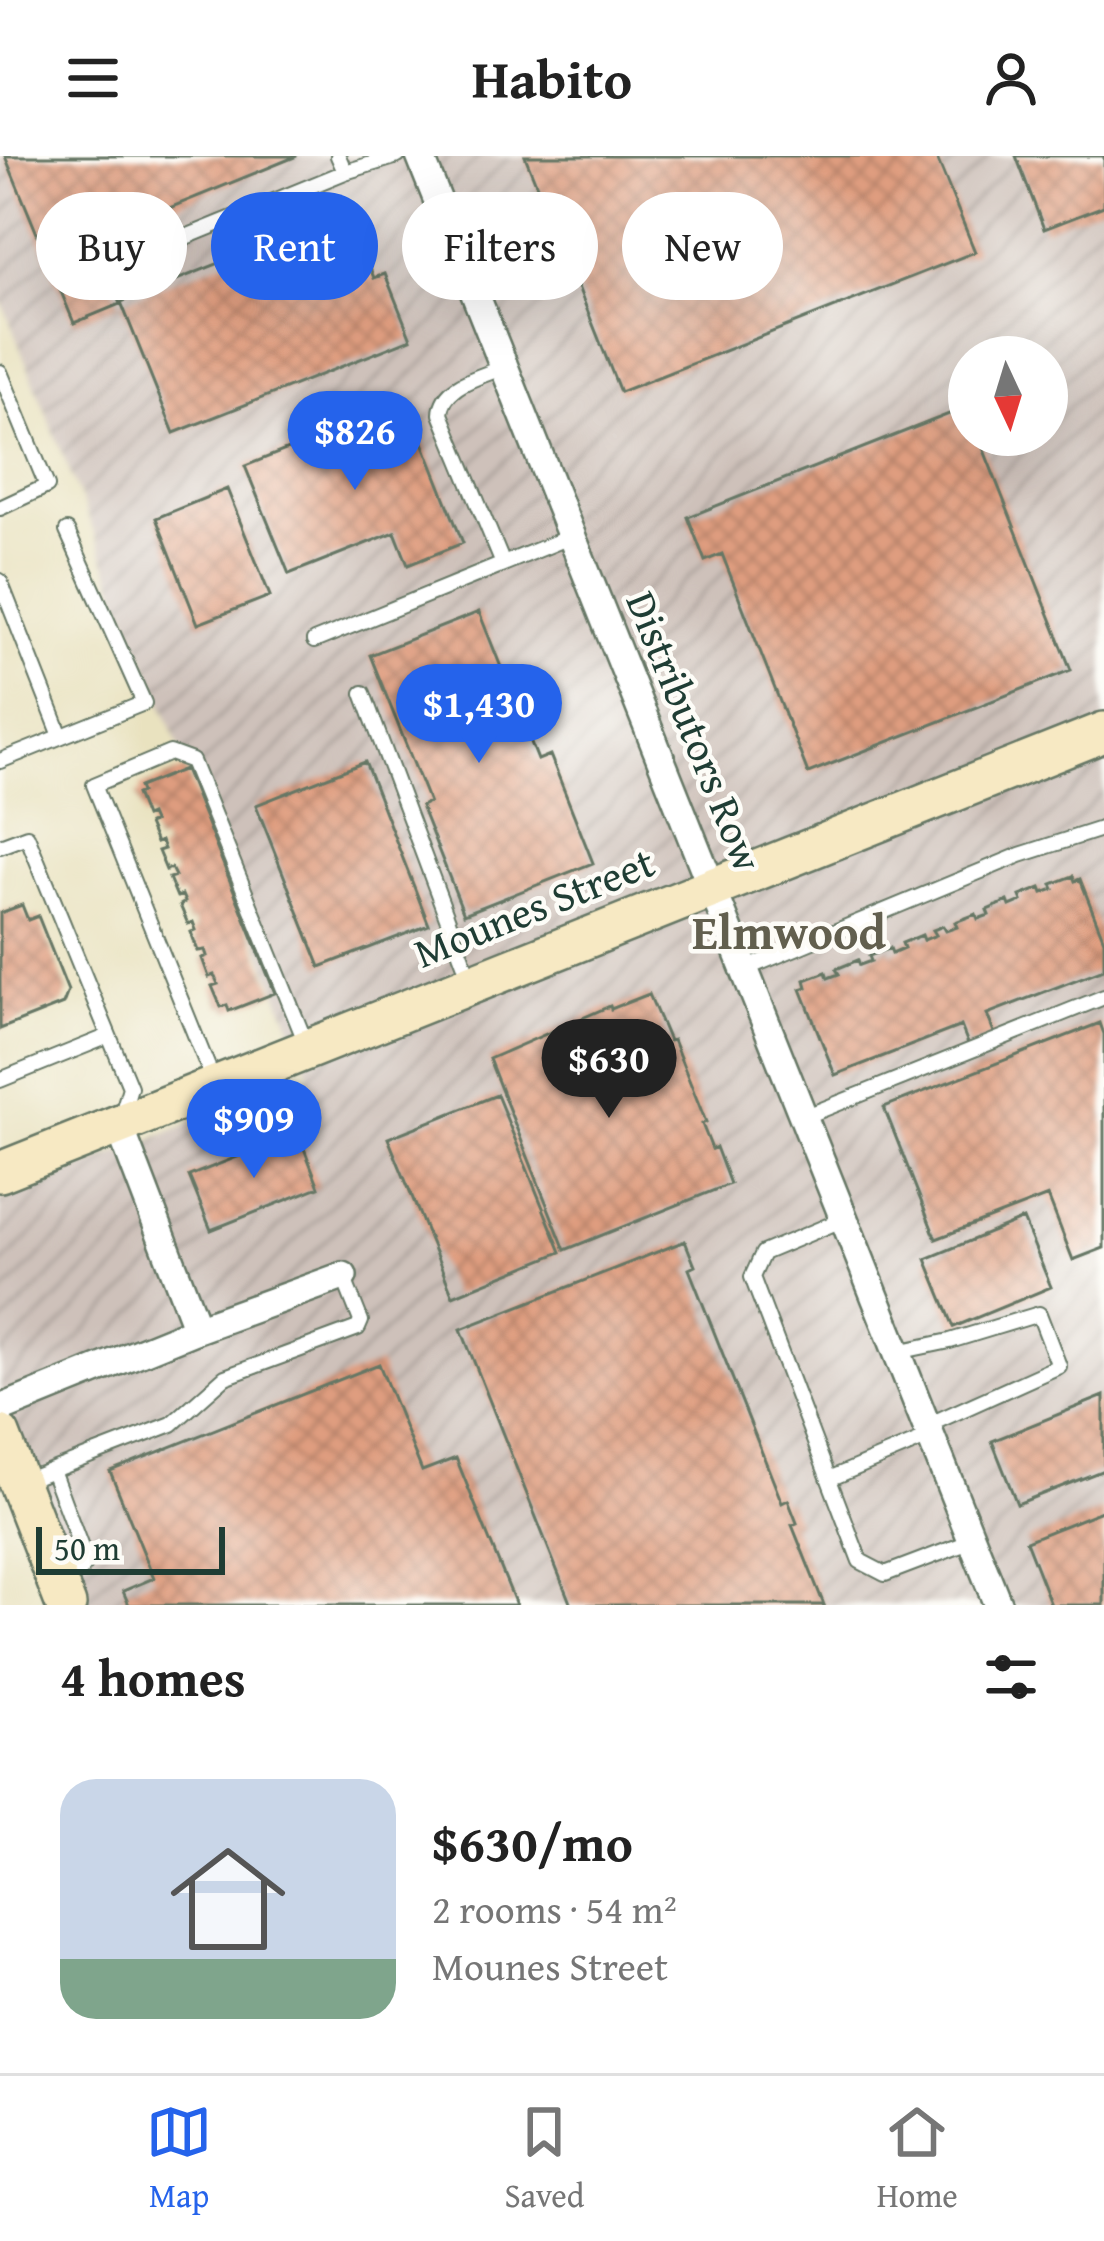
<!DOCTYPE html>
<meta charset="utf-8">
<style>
body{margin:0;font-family:"Gentium Book Plus",serif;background:#f6f6f6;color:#222;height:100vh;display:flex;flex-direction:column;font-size:45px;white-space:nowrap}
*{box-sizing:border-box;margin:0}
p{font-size:39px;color:#767676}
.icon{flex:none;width:66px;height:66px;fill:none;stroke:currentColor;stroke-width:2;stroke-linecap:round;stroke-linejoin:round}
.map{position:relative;height:1449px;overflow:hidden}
.sheet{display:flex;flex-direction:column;background:#fff;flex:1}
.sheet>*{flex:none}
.hud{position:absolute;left:36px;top:36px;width:1032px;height:108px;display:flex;gap:24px}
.needle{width:78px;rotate:176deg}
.controls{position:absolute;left:948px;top:180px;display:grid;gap:24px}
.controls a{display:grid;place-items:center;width:120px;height:120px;border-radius:50%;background:#fff;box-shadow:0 12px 48px #0002;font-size:60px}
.scale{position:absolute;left:36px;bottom:30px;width:189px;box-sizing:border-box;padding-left:12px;border:6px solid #1f3d34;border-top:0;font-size:33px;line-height:42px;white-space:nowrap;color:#1f3d34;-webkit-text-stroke:9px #fdfcf7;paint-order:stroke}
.price{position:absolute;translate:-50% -102px;padding:0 27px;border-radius:42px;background:#2563eb;color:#fff;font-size:39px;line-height:78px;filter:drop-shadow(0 3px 6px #0008)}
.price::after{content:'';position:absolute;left:50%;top:72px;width:36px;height:27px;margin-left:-18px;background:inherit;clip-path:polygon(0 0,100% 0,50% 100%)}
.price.current{background:#222;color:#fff}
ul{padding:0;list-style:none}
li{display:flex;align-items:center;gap:36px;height:300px;padding:0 60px}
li+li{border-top:3px solid #e0e0e0}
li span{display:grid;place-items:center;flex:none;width:336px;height:240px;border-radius:36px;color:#555}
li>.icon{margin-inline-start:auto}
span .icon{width:144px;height:144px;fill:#fffc;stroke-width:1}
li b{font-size:51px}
h2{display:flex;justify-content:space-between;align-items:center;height:144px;padding:0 60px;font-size:51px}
.chip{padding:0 42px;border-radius:54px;background:#fff;box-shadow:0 12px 48px #0002;font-size:42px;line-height:108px}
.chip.current{background:#2563eb;color:#fff}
header{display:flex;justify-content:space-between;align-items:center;height:156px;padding:0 60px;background:#fff;font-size:54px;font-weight:800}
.tabs{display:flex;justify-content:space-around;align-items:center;height:168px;border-top:3px solid #e0e0e0;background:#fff;font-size:33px;color:#767676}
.tabs a{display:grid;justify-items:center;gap:6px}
.tabs .current{color:#2563eb}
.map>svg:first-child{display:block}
.industrial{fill:url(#industrial-furrows);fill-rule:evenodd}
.building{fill:url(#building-cross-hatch)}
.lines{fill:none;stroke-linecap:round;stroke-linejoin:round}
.lane-casing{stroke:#667765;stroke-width:18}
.street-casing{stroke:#667765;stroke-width:32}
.secondary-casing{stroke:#667765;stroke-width:44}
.lane{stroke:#fff;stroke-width:14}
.street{stroke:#fff;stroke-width:27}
.secondary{stroke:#f7e9c3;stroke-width:39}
.labels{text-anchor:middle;stroke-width:9;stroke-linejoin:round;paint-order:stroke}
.street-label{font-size:42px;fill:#1f3d34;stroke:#fdfcf7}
.quarter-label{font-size:48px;font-weight:bold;fill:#625f4e;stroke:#fdfcf7}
</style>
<header><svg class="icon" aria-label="menu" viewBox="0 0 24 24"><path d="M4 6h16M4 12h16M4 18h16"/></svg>Habito<svg class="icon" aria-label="person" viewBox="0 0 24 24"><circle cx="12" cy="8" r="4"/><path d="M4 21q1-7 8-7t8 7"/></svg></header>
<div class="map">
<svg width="1104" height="1449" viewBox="0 0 1104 1449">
<defs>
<pattern id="industrial-furrows" width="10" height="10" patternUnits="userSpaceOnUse" patternTransform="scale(3)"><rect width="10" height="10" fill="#cec1ba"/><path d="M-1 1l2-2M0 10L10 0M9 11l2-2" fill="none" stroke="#a79e98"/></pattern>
<pattern id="building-cross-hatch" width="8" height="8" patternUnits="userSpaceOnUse" patternTransform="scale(3)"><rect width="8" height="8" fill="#df9d7f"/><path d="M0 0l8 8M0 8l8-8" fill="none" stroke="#b48169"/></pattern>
</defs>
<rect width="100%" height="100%" fill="#fdfcf7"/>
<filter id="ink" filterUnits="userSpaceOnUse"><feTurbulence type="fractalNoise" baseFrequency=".00833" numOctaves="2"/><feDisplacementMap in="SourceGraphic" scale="24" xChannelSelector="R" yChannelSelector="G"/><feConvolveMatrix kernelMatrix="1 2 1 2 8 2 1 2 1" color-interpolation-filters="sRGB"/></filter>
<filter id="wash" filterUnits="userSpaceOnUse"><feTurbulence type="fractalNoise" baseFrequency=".004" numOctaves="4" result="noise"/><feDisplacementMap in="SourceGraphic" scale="48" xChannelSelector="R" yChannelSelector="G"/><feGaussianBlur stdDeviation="2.7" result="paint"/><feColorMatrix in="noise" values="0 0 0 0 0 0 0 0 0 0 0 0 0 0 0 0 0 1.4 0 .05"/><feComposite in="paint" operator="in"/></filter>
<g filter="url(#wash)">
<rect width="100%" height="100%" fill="#e9e2bf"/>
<path class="industrial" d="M 0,0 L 1104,0 L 1104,1449 L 85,1449 L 0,1238 L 0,1044 L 310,919 L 0,141 ZM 969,201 L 1047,201 L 1047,279 L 969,279 Z"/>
<g id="blocks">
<path class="building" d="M 5,0 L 297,0 L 93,83 L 120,148 L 74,167 Z
M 525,0 L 936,0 L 975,96 L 620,236 L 572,116 L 559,121 L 549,97 L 562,92 Z
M 1016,0 L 1104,0 L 1104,50 L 1044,73 Z
M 338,60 L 341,67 L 351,63 L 374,122 L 385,118 L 411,183 L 174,277 L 121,146 Z
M 407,246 L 463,387 L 408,409 L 395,376 L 289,418 L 245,310 Z
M 967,251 L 969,279 L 978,279 L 1071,514 L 808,617 L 722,398 L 705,405 L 688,361 Z
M 227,333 L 270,440 L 198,468 L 156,362 Z
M 479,456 L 538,604 L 550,599 L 593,707 L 464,758 L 421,650 L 429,646 L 370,499 Z
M 365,606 L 429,769 L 320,811 L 256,649 Z
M 185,613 L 275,837 L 229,855 L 227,849 L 221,851 L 212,830 L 218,828 L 214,819 L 209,821 L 202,802 L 207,800 L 205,794 L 198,795 L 191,776 L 196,774 L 193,766 L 188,768 L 180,749 L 185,746 L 182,739 L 177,741 L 169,722 L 175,720 L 171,712 L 166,714 L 158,695 L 164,693 L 161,685 L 156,687 L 148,668 L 153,666 L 150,659 L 145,661 L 136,638 L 141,636 L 139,631 Z
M 1073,720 L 1075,725 L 1080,723 L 1104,784 L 1104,813 L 987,858 L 995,879 L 969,890 L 961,870 L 835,919 L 801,833 L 807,831 L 805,824 L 826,816 L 828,822 L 839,818 L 836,813 L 858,804 L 860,809 L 871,805 L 869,800 L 890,792 L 892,797 L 904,792 L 902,787 L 922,779 L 924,784 L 936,779 L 933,774 L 943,770 L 946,775 L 957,771 L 955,766 L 976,758 L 978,763 L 989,759 L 987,754 L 1008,745 L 1010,750 L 1022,745 L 1020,740 L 1041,732 L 1043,737 L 1054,733 L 1052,728 Z
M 22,749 L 28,764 L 38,760 L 68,835 L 63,848 L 0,873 L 0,757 Z
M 649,838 L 669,885 L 673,884 L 706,966 L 702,968 L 712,993 L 716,991 L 730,1028 L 565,1094 L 489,903 L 610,850 L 611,853 Z
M 1100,867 L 1104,878 L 1104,1092 L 1073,1104 L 1048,1040 L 936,1083 L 884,951 Z
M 497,939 L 561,1096 L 453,1140 L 388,982 Z
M 298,977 L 319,1031 L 211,1074 L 189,1020 Z
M 1023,1063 L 1051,1131 L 954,1171 L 926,1103 Z
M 685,1085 L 695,1110 L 689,1113 L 782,1347 L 788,1344 L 797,1367 L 792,1369 L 824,1449 L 571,1449 L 461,1173 Z
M 379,1208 L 422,1315 L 456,1302 L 516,1449 L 129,1449 L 123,1435 L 154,1422 L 110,1315 Z
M 1104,1240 L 1104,1314 L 1017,1348 L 992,1285 Z
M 1104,1354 L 1104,1449 L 1051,1449 L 1026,1385 Z"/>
</g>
</g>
<g filter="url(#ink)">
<use href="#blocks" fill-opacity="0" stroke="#667765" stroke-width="3"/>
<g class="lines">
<defs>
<path id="lane" d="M 338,0 L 345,16 L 398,0
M 132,103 L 345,16
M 0,216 L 47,330 L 0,352
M 503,408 L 441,258 C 442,228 481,221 504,211
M 0,425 L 61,580
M 314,485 L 572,380
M 363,537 L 470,823
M 0,605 L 144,547 L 67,375
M 0,690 L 27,680 L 130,931 L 122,958
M 745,813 L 1020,699 L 1104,672
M 0,924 L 109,880
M 214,926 L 94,629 L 170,597 L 192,605 L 307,890
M 804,961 L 1104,841
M 844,1063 L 763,1097 L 752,1121 L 860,1405 L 885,1418 L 972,1385
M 897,1196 L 950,1185 L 1039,1158 L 1059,1210 L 926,1270
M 52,1314 L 86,1405 L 81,1414 L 57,1423
M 829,1323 L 931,1280
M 24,1325 L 172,1268 L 225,1221 L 358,1172 L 361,1165 L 343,1120"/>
<path id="street" d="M 420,0 L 998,1449
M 119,969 L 197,1173
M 0,1253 L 197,1173 L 343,1120"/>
<path id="secondary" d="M 0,1016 L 1104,576
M 0,1279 L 66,1449"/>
</defs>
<use href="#lane" class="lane-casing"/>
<use href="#street" class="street-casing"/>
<use href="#secondary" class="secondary-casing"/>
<use href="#lane" class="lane"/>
<use href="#street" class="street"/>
<use href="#secondary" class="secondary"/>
</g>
</g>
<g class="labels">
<g class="street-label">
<text transform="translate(695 575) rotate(68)" y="15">Distributors Row</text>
<text transform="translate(534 751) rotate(-22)" y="15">Mounes Street</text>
</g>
<g class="quarter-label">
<text x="789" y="793">Elmwood</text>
</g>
</g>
</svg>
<div class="controls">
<a><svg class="needle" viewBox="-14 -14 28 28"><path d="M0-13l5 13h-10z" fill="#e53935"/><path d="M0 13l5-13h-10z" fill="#767676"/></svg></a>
</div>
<div class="scale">50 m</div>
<b class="price" style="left:355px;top:337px">$826</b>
<b class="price" style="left:479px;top:610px">$1,430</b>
<b class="price current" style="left:609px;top:965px">$630</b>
<b class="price" style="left:254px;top:1025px">$909</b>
<div class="hud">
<a class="chip">Buy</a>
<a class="chip current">Rent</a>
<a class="chip">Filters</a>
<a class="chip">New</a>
</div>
</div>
<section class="sheet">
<h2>4 homes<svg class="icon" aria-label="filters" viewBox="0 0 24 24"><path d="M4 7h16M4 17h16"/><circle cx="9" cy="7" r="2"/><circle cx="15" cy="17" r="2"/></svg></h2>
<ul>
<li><span style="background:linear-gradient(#c9d6e8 75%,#7fa58c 0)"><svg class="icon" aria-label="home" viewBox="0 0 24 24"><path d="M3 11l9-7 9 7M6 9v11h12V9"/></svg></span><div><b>$630/mo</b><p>2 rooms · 54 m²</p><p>Mounes Street</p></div></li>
</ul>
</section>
<nav class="tabs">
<a class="current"><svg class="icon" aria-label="map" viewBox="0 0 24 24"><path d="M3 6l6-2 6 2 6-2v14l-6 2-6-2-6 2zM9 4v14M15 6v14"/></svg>Map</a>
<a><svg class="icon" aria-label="saved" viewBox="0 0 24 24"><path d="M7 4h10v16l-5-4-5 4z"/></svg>Saved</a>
<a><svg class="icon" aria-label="home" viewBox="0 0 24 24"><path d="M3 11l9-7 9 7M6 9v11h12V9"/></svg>Home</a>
</nav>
